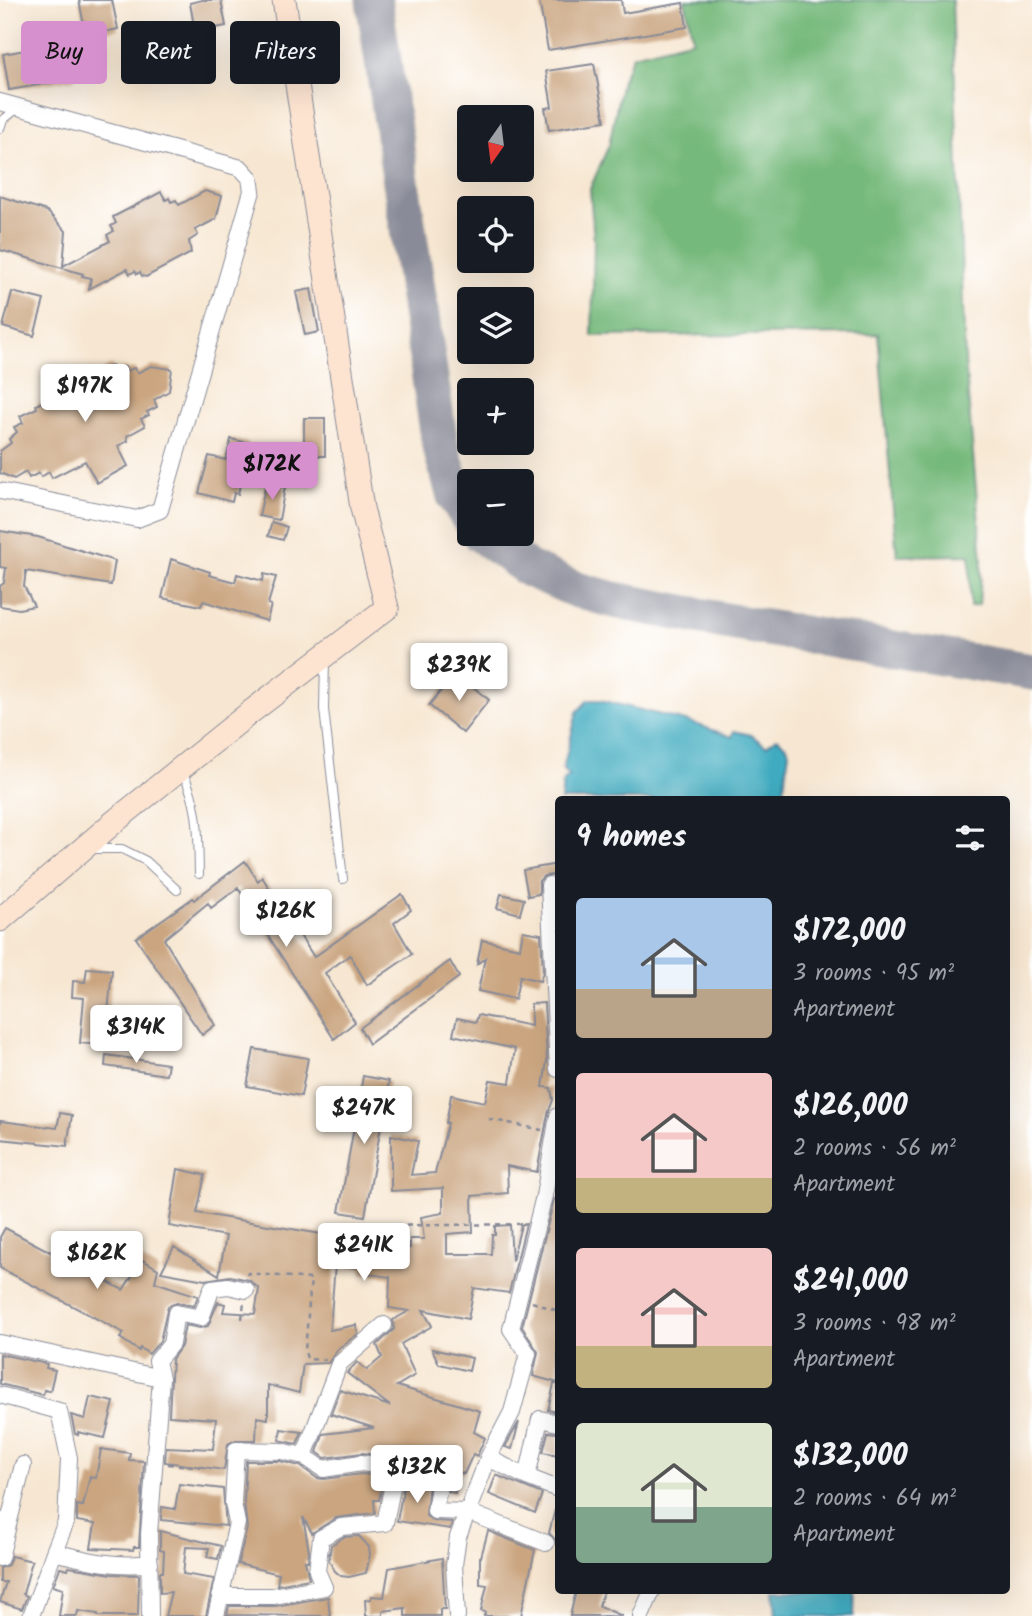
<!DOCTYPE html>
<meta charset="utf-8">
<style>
body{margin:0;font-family:Kalam,sans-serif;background:#242831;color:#f1f3f6;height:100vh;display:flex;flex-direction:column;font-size:26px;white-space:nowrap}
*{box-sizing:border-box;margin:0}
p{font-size:23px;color:#9ea1a6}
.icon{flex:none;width:38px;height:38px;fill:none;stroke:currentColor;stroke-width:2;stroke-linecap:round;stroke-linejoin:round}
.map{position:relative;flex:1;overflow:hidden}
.panel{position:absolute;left:555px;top:796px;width:455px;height:798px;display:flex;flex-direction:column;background:#171b24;border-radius:7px;box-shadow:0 7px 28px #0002}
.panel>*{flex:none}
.guide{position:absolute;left:21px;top:21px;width:429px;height:63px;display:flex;gap:14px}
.needle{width:46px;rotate:194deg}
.fabs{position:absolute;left:457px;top:105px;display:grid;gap:14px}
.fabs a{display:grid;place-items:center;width:77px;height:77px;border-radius:7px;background:#171b24;box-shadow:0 7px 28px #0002;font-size:35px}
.price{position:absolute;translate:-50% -60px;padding:0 16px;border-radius:7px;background:#fff;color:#222;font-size:23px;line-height:46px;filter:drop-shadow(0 2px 4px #0008)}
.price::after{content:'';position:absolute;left:50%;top:42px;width:21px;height:16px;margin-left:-10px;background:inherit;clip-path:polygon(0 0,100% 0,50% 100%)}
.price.on{background:#d690ce;color:#111}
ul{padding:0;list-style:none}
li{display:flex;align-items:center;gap:21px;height:175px;padding:0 21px}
li span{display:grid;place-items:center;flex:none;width:196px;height:140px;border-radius:7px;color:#555}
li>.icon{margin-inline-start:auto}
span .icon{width:84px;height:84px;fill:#fffc;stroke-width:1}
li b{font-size:30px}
h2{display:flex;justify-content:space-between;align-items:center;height:84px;padding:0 21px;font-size:30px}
.pill{padding:0 24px;border-radius:7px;background:#171b24;box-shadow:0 7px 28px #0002;font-size:24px;line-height:63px}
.pill.on{background:#d690ce;color:#111}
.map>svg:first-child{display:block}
.forest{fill:#76b97c;stroke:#48746d;stroke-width:2}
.water{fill:#41abc0;stroke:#2e6d8f;stroke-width:2}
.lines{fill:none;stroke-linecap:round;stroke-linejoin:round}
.taxiway{stroke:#898b98;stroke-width:37}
.building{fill:#caa580}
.lane-casing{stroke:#898b98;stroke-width:10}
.street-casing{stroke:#898b98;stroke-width:18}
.secondary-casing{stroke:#898b98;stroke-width:25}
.path{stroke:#898b98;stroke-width:2.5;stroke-dasharray:5 5;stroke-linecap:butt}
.lane{stroke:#fff;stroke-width:8}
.street{stroke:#fff;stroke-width:16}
.secondary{stroke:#fde4d1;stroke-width:23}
</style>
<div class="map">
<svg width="1032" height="1616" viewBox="0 0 1032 1616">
<rect width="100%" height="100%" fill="#fff"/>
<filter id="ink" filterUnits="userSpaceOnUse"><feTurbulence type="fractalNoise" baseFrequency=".0143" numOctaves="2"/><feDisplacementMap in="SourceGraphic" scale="14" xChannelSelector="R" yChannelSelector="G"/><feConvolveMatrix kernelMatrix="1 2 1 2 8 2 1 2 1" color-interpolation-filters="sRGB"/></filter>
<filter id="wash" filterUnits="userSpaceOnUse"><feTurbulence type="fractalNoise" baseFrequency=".00686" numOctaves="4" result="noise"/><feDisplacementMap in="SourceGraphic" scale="28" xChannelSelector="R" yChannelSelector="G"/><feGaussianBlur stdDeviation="1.57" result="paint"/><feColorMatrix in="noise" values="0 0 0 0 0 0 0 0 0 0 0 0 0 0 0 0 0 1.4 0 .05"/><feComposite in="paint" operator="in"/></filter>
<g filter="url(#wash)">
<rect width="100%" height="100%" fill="#f7e7d2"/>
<path class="forest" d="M 685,0 L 952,0 L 965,360 L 982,559 L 979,605 L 970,607 L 970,555 L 897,556 L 878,334 L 592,336 L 594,241 L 590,189 L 609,145 L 622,80 L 633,55 L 693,40 Z"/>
<path class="water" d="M 588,700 L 600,700 L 690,722 L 732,737 L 734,731 L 751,735 L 766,746 L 777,738 L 787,746 L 789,752 L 782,800 L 561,800 L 563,781 L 569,777 L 563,769 L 577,712 Z
M 774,1591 L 855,1591 L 854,1616 L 776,1616 Z"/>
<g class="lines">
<path class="taxiway" d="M 374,0 L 440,445 L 455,496 L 469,518
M 480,534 L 529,569 L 577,590 L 614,600 L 725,621 L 1032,672"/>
</g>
<g id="blocks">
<path class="building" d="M 79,0 L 112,0 L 118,29 L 86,36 Z
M 202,0 L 221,0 L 226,26 L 195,32 L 190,3 Z
M 539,0 L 621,0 L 623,13 L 683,3 L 687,27 L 548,50 Z
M 69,42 L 75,79 L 9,90 L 3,54 Z
M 594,64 L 605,121 L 549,130 L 545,108 L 552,107 L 546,71 Z
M 205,191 L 222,196 L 216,219 L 195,230 L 198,235 L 189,241 L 191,253 L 146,277 L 142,276 L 140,272 L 137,274 L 135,271 L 130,274 L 127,269 L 89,289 L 91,278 L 82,276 L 83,274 L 0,250 L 0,196 L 47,211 L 66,231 L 63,266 L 110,241 L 107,235 L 114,231 L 111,226 L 116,223 L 113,217 L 161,192 L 166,200 L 169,198 L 171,202 L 176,200 L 179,205 Z
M 311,289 L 319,332 L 305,335 L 296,292 Z
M 12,292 L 44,300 L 34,336 L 3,327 Z
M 112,365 L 116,371 L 125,367 L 127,371 L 134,368 L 137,373 L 151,366 L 172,369 L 169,391 L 154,400 L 157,407 L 147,412 L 149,415 L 141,419 L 145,426 L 127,436 L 128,441 L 118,446 L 128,466 L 97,483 L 85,461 L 52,478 L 49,472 L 41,477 L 39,473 L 29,478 L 26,472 L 14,479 L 0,473 L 0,451 L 11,443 L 9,439 L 17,432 L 14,427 L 23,423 L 20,416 L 37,408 L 36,405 Z
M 304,418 L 325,418 L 325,456 L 304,456 Z
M 231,439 L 249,443 L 238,494 L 234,493 L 232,502 L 199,493 L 209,456 L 226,460 Z
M 266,483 L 285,487 L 279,520 L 259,516 Z
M 272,522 L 287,527 L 283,540 L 268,536 Z
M 0,531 L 38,537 L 115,561 L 111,585 L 26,571 L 24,586 L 34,606 L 19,609 L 0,606 L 0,586 L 4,583 L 6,568 L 0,567 Z
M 171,559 L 210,572 L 209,575 L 235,582 L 237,574 L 263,581 L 264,574 L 276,577 L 268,604 L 271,605 L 267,621 L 203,601 L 201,606 L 162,598 Z
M 456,673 L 489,700 L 463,733 L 429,705 Z
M 245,861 L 258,881 L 262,877 L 314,957 L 402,894 L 411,910 L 394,923 L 412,954 L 367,985 L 350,955 L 325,973 L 355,1022 L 334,1039 L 238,888 L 211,908 L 208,903 L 164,939 L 215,1025 L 202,1035 L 136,938 L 193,898 L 194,900 Z
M 558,864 L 558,880 L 553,875 L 544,876 L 539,881 L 539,894 L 528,896 L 523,870 Z
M 501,894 L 524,899 L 520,914 L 497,908 Z
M 523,931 L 541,934 L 543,972 L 540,981 L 520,976 L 515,999 L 478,991 L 485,958 L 477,964 L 482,940 L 520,948 Z
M 450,961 L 459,977 L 369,1044 L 360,1028 Z
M 87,968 L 112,970 L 105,1045 L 80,1043 L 84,998 L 72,997 L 73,981 L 85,982 Z
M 544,1003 L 547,1061 L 543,1087 L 551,1088 L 553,1100 L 548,1114 L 537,1172 L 507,1166 L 508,1193 L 472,1196 L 473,1232 L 447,1234 L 447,1254 L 491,1254 L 492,1235 L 495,1235 L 495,1226 L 510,1225 L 512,1261 L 521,1225 L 526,1224 L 509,1293 L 474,1288 L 468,1319 L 423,1310 L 432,1326 L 401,1344 L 415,1375 L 397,1386 L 480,1411 L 474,1432 L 485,1438 L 477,1456 L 473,1454 L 464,1474 L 459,1472 L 455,1493 L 449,1492 L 451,1470 L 443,1463 L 362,1453 L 325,1458 L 317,1452 L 323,1434 L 374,1428 L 331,1414 L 340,1390 L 390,1406 L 347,1373 L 357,1362 L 367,1370 L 382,1357 L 377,1345 L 394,1329 L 393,1320 L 409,1311 L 389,1308 L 390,1277 L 362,1273 L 362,1268 L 335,1264 L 330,1330 L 356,1325 L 358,1334 L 339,1348 L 328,1363 L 303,1364 L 299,1393 L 268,1385 L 268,1419 L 257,1417 L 256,1440 L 236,1440 L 228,1444 L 224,1470 L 165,1462 L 166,1447 L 213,1449 L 216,1419 L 169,1416 L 172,1359 L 181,1346 L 185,1325 L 200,1328 L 208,1326 L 218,1302 L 225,1304 L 223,1312 L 255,1314 L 259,1289 L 249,1280 L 230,1276 L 205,1280 L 161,1272 L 174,1247 L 219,1275 L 226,1236 L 169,1226 L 178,1169 L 205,1175 L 197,1213 L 339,1237 L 337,1245 L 365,1249 L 365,1245 L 410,1248 L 410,1239 L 424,1239 L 421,1217 L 443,1213 L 443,1188 L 391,1191 L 391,1135 L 418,1141 L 411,1175 L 435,1173 L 448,1123 L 446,1123 L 451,1095 L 485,1102 L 490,1080 L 510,1083 L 515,1049 L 453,1035 L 457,1018 L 476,1022 L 478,1015 L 531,1026 L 531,1004 Z
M 254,1049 L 308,1058 L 301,1096 L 247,1086 Z
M 106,1055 L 168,1064 L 166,1075 L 105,1066 Z
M 363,1076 L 389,1081 L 365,1216 L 339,1212 Z
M 60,1113 L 72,1115 L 67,1146 L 0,1139 L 0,1121 L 57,1128 Z
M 554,1199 L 558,1200 L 558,1383 L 533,1376 L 538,1352 L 522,1327 Z
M 5,1228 L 123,1290 L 143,1260 L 158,1269 L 155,1282 L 198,1296 L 194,1306 L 177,1303 L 168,1306 L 160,1341 L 149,1354 L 140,1348 L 139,1351 L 120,1338 L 124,1333 L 0,1268 L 0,1237 Z
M 432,1349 L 472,1358 L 469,1371 L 439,1364 Z
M 0,1354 L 47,1364 L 46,1368 L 55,1370 L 50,1391 L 44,1390 L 43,1395 L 0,1384 Z
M 554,1384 L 558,1384 L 558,1412 L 548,1410 Z
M 90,1397 L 114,1402 L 105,1438 L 78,1432 L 78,1435 L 75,1434 L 71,1415 L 85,1419 Z
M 519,1422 L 512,1449 L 505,1447 Z
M 281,1429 L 302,1432 L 297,1444 L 279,1440 Z
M 548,1432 L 558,1433 L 558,1455 L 543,1452 Z
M 101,1449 L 130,1453 L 129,1460 L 144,1461 L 139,1547 L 134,1547 L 133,1550 L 91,1548 L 95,1524 L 77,1521 L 77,1505 L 83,1506 L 90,1476 L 96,1478 Z
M 246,1461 L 280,1461 L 300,1466 L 317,1478 L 324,1479 L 361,1474 L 384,1476 L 379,1500 L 374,1500 L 375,1513 L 336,1518 L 312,1533 L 303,1517 L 309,1551 L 308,1561 L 305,1561 L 309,1579 L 277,1585 L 279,1574 L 238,1564 L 247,1528 L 244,1502 Z
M 496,1475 L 542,1494 L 535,1513 L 489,1494 Z
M 405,1479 L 429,1482 L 426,1516 L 434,1521 L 452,1522 L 450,1529 L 397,1521 Z
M 179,1484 L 223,1489 L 226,1526 L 161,1520 L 162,1507 L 175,1509 Z
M 555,1510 L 558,1510 L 558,1543 L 549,1533 Z
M 160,1531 L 221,1546 L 218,1559 L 207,1557 L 209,1548 L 186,1547 L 183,1574 L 214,1579 L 206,1616 L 165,1616 L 171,1592 L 160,1593 L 160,1572 L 163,1572 L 164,1551 L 160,1550 Z
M 488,1531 L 535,1550 L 521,1616 L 484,1616 L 485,1612 L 481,1611 L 487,1585 L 480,1584 L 480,1557 L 481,1557 Z
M 359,1536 L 369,1547 L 370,1555 L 366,1573 L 349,1577 L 341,1576 L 335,1571 L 329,1561 L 331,1545 L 344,1537 Z
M 11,1556 L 32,1561 L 23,1594 L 27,1596 L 22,1609 L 0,1602 L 6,1582 L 0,1582 L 0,1568 L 8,1565 Z
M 442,1558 L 445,1609 L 440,1609 L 440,1616 L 405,1616 L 405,1608 L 383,1611 L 383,1616 L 366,1616 L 365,1600 L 371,1599 L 371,1596 L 384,1597 L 389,1568 Z
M 69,1567 L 112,1574 L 139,1575 L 138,1616 L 98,1616 L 98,1614 L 78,1611 L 77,1616 L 59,1616 L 63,1589 L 53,1586 L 60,1568 L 68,1570 Z
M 576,1591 L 603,1591 L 599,1606 L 622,1616 L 570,1616 Z
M 328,1597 L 330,1616 L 227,1615 L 229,1606 L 275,1606 Z"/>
</g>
</g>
<g filter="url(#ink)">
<use href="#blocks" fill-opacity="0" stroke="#898b98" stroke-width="2"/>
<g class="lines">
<defs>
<path id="lane" d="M 0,128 L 3,120 L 19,107
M 325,659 L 324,709 L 343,879
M 182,771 C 200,807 198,835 199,874
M 90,849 L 122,849 L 146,861 L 177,890"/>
<path id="street" d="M 0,102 L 241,168 L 250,178 L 252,191 L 160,510 L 137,519 L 0,491
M 549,885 L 558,1069
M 384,1325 L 339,1364 L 304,1456 L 323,1469 L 361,1463 L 441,1473 L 435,1511 L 468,1512 L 546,1543
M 0,1343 L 161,1378
M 0,1395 L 59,1411 L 69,1458 L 66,1522 L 54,1552
M 488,1458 L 527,1477 L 558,1489
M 527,1477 L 540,1419 L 558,1423
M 0,1521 L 9,1521 L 23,1465
M 0,1558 L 9,1521
M 221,1596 L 273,1596 L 324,1587 L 317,1571 L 321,1538 L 341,1527 L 385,1523 L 396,1469
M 31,1616 L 54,1552 C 86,1560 117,1568 150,1563
M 150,1616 L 149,1534 L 161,1378 L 157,1361 L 171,1344 L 176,1313 L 201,1318 L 212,1288 L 228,1286 L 246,1290
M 216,1616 L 237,1523 L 233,1503 L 236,1450 L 281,1451 L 304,1456
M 457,1616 L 454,1565 L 458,1537 L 488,1458 L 512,1412 L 528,1354 L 511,1329 L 544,1196 L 558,1116
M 641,1616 L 652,1591"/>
<path id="secondary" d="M 0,920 L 114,822 L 252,711 L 387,608 L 362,508 L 284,0"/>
</defs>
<use href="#lane" class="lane-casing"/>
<use href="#street" class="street-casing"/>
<use href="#secondary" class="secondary-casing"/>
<path class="path" d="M 489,1119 L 542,1130
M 366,1226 L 524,1224
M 247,1275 L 248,1273 L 311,1279 L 305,1351 L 307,1359 L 326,1360
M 532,1302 L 558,1311
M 242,1319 L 244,1302
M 168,1464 L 207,1467"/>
<use href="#lane" class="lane"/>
<use href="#street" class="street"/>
<use href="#secondary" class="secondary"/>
</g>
</g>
</svg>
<div class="fabs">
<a><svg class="needle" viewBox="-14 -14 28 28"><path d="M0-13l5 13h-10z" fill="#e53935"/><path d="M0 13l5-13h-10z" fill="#9ea1a6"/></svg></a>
<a><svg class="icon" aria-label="locate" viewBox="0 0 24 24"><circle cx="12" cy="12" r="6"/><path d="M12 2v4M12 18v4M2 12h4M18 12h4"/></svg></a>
<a><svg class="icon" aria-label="layers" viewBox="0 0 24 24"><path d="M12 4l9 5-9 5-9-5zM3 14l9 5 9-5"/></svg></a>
<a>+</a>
<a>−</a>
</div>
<b class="price" style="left:85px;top:424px">$197K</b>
<b class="price on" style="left:272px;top:502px">$172K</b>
<b class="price" style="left:459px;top:703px">$239K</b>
<b class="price" style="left:286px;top:949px">$126K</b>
<b class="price" style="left:136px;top:1065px">$314K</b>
<b class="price" style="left:364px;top:1146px">$247K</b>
<b class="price" style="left:364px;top:1283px">$241K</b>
<b class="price" style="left:97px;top:1291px">$162K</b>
<b class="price" style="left:417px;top:1505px">$132K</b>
<div class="guide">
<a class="pill on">Buy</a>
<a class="pill">Rent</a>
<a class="pill">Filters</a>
</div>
<section class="panel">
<h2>9 homes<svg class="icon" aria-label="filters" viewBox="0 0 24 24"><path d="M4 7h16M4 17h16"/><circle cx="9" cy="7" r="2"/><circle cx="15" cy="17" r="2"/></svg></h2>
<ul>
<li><span style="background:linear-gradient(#a9c7e8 65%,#b9a48a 0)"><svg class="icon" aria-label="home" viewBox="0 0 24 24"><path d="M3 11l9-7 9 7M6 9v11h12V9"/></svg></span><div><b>$172,000</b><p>3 rooms · 95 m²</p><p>Apartment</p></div></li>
<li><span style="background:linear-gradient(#f6c9c9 75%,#c2b280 0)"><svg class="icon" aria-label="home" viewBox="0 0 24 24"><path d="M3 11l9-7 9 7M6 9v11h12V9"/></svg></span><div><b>$126,000</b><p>2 rooms · 56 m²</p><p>Apartment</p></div></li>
<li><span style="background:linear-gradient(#f6c9c9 70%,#c2b280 0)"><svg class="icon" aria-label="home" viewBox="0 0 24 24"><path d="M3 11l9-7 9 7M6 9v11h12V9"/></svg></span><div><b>$241,000</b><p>3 rooms · 98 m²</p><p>Apartment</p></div></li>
<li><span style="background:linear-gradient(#dfe7d0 60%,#7fa58c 0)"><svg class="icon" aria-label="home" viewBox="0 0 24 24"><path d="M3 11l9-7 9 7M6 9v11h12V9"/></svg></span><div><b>$132,000</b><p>2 rooms · 64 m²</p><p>Apartment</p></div></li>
</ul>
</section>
</div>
